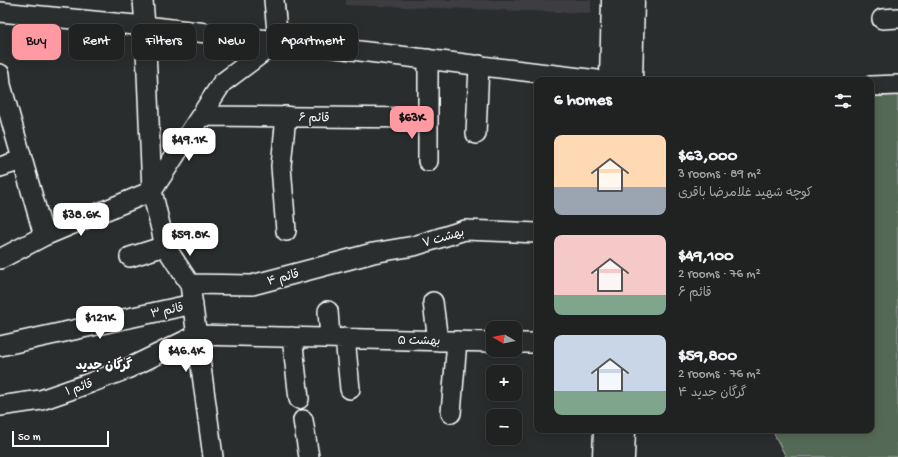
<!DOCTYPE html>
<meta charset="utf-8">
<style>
body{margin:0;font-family:"Gochi Hand","Playpen Sans Arabic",sans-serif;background:#282a2a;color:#f1f3f6;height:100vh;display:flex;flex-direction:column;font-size:15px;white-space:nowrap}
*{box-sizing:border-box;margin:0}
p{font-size:13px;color:#a2a4a5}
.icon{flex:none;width:22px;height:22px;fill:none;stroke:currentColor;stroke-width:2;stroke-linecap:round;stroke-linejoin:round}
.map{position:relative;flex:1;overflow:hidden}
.sheet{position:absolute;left:534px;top:77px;width:340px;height:356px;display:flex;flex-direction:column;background:#202222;border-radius:8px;box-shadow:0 2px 10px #0003,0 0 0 1px #3d3f40}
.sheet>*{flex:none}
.banner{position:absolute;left:12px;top:24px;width:380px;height:36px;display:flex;gap:8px}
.needle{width:26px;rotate:279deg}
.tools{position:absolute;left:486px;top:321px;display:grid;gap:8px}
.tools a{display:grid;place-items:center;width:36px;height:36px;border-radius:8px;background:#202222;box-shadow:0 2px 10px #0003,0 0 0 1px #3d3f40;font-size:20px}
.scale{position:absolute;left:12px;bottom:10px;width:97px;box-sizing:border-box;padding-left:4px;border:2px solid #fff;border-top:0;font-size:11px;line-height:14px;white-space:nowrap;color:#fff;-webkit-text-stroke:3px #2a2d2e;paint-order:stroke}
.price{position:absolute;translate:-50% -34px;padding:0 9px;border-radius:8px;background:#fff;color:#222;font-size:13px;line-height:26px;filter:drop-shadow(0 1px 2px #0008)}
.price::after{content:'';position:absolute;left:50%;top:24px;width:12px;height:9px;margin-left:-6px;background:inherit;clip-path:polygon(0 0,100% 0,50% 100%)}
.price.active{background:#ff9aa2;color:#111}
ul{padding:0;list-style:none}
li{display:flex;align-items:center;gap:12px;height:100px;padding:0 20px}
li span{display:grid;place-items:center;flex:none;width:112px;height:80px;border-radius:8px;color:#555}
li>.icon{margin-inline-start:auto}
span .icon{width:48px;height:48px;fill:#fffc;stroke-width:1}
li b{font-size:17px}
h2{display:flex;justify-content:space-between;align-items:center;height:48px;padding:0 20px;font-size:17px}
.chip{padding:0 14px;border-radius:8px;background:#202222;box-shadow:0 2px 10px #0003,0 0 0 1px #3d3f40;font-size:14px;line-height:36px}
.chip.active{background:#ff9aa2;color:#111}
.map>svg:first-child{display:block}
.built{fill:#3c3e43}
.green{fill:#556b57;stroke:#aab5ab}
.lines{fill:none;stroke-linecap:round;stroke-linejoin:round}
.minor-casing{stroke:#fff;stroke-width:22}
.major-casing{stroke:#fff;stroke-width:25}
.minor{stroke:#2a2d2e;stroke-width:19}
.major{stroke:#2a2d2e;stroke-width:22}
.labels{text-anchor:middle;stroke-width:3;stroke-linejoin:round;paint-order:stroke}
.street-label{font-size:12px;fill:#fff;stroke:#2a2d2e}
.neighbourhood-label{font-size:13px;font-weight:bold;fill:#fff;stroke:#2a2d2e}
</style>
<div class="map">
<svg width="898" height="457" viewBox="0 0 898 457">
<rect width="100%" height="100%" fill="#2a2d2e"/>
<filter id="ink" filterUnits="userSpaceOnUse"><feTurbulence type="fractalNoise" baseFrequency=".025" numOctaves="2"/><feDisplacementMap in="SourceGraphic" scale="8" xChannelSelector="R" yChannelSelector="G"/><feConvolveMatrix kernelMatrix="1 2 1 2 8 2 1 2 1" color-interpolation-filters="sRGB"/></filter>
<g filter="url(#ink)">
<path class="built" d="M 346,0 L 591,0 L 591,13 L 346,5 Z"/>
<path class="green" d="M 898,95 L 898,457 L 786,457 L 772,430 L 871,430 L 871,97 Z"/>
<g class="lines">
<defs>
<path id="minor" d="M 143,0 L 145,26 L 152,191 L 165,246 L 190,284 L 213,457
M 0,12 L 145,26 L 278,41 L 597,80
M 882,19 L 898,18
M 428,59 L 428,161
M 0,74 L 1,85 L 44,236
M 871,86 L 898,85
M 201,116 L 427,118
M 286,116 L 281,166 L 286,231
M 476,134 L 479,65
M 0,167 L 22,160
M 152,191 L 222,83 L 278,41 L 274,0
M 130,257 L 165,246
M 0,259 L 44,236 L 152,191
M 190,284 L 252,285 L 373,253 L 414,246 L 465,230 L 537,233
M 433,302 L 438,341
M 328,311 L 330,338
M 292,337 L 299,399
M 345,338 L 350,389
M 515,343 L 537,343
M 0,346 L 193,304
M 0,406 L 41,400 L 90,383 L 127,369 L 197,335 L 493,342
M 451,413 L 457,341
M 303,420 L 309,457"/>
<path id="major" d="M 611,80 L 613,0
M 631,80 L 633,0
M 604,457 L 605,430
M 623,457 L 624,430"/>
</defs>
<use href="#minor" class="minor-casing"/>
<use href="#major" class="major-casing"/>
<use href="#minor" class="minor"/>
<use href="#major" class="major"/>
</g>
</g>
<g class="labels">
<g class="street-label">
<text transform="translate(314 117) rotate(1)" y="4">قائم ۶</text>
<text transform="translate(443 237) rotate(-16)" y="4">بهشت ۷</text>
<text transform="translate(283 277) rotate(-15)" y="4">قائم ۴</text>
<text transform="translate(167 310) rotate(-12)" y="4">۳ قائم</text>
<text transform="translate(419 340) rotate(1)" y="4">بهشت ۵</text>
<text transform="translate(79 387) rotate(-19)" y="4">۱ قائم</text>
</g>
<g class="neighbourhood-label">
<text x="104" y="369">گرگان جدید</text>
</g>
</g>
</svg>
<div class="tools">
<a><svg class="needle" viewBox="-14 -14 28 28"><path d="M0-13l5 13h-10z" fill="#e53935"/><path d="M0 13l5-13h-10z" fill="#a2a4a5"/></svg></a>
<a>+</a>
<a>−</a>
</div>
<div class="scale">50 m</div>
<b class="price active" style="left:412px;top:140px">$63K</b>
<b class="price" style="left:189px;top:162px">$49.1K</b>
<b class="price" style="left:81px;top:237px">$38.6K</b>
<b class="price" style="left:190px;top:257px">$59.8K</b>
<b class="price" style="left:100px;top:340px">$121K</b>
<b class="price" style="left:186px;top:373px">$46.4K</b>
<div class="banner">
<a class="chip active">Buy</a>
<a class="chip">Rent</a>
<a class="chip">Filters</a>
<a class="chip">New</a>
<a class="chip">Apartment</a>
</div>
<section class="sheet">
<h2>6 homes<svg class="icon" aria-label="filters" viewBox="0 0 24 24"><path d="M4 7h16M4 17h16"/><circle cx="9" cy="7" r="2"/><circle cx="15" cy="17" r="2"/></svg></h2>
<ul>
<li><span style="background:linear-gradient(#ffd9b3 65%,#9aa5b1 0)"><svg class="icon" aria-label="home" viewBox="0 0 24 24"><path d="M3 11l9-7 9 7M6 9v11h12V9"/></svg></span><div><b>$63,000</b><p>3 rooms · 89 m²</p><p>کوچه شهید غلامرضا باقری</p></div></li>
<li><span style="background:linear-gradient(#f6c9c9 75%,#7fa58c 0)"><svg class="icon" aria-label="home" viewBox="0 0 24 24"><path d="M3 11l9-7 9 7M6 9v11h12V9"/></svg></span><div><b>$49,100</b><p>2 rooms · 76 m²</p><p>۶ قائم</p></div></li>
<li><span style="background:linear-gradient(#c9d6e8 70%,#7fa58c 0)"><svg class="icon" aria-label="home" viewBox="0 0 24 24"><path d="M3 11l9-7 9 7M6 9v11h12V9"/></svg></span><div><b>$59,800</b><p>2 rooms · 76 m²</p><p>گرگان جدید ۴</p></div></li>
</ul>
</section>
</div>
